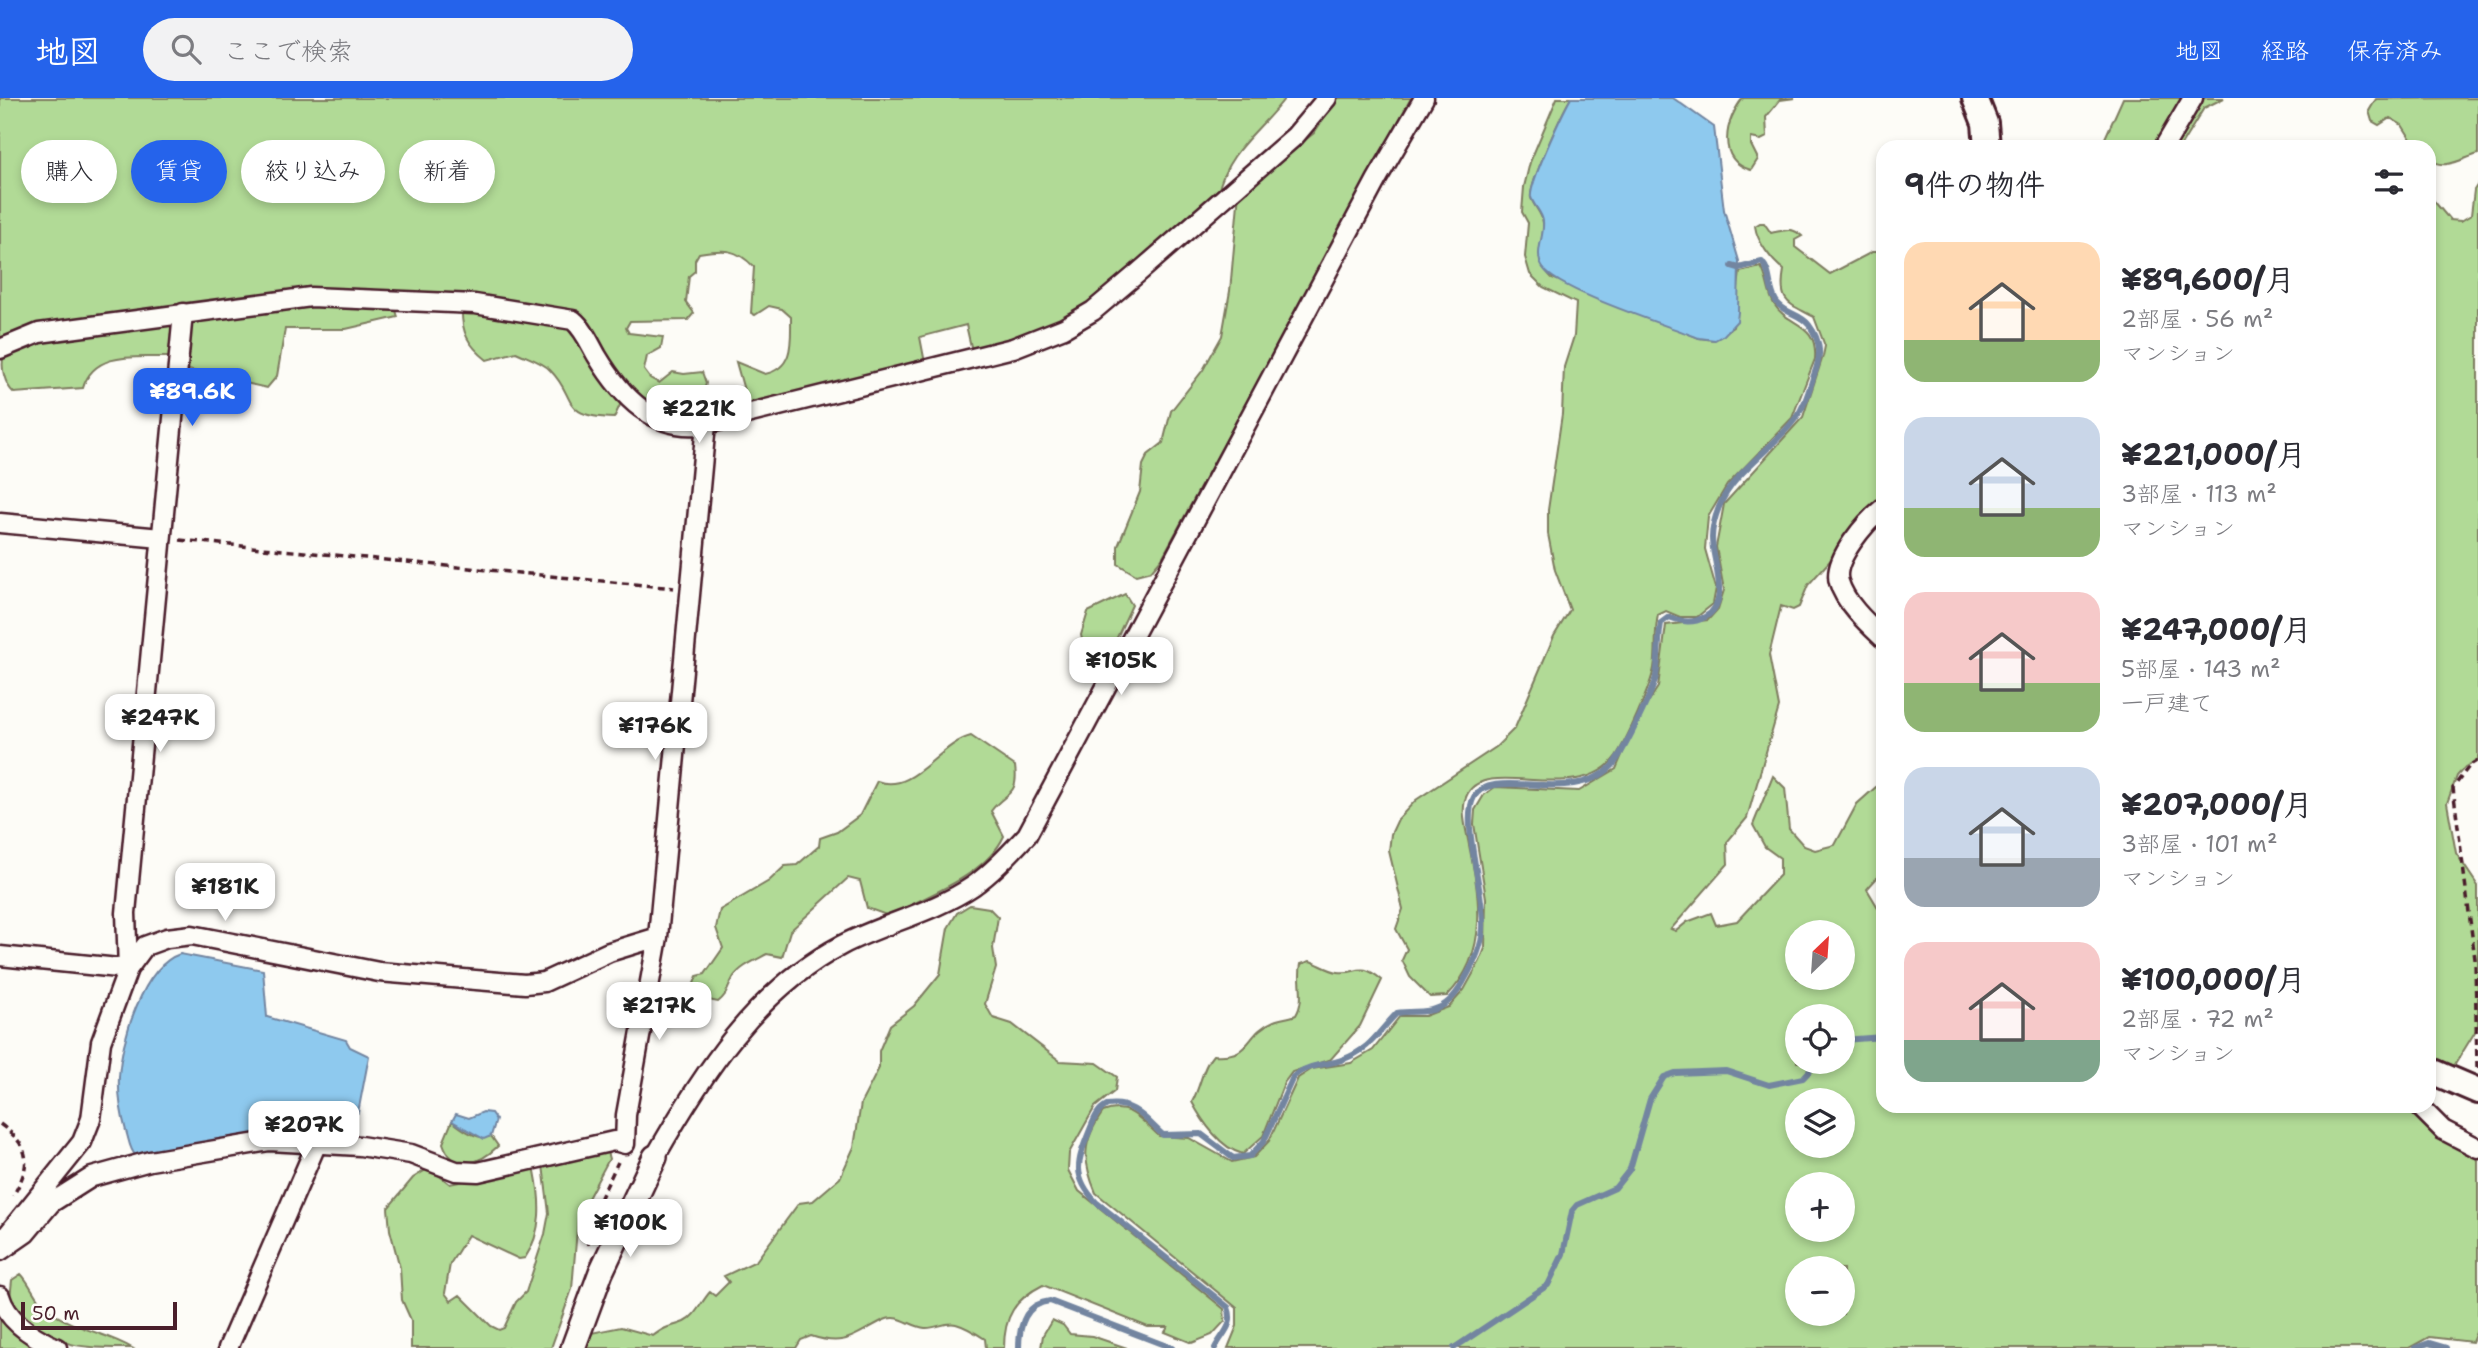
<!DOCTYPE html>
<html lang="ja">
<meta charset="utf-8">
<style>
body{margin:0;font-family:"Shantell Sans","Klee One",sans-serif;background:#f2f2f3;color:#2b2b33;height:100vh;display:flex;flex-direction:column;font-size:26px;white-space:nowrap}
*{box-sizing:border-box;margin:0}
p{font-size:23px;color:#7c7c81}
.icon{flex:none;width:38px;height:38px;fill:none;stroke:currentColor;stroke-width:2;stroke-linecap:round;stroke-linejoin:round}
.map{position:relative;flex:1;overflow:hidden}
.panel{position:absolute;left:1876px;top:42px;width:560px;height:973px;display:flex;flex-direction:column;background:#fff;border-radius:21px;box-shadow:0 4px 10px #0003}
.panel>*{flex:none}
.top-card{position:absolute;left:21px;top:42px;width:665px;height:63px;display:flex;gap:14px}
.needle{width:46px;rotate:25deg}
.buttons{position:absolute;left:1785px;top:822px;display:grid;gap:14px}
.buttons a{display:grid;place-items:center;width:70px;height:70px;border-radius:50%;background:#fff;box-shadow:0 4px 10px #0003;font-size:35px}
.scale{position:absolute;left:21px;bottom:18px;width:156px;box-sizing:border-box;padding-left:7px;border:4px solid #4a1f2b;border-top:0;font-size:19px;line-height:24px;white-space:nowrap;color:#4a1f2b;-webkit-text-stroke:5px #fdfcf7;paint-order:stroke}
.price{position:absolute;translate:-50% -60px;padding:0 16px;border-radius:14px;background:#fff;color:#222;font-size:23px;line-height:46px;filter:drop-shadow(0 2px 4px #0008)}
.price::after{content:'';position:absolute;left:50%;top:42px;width:21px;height:16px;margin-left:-10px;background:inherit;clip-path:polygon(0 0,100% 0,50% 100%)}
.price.active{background:#2563eb;color:#fff}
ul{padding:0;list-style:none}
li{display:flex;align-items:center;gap:21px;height:175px;padding:0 28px}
li span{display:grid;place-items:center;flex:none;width:196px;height:140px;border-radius:21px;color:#555}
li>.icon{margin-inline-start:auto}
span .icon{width:84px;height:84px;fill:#fffc;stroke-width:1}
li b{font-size:30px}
h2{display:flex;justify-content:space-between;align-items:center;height:84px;padding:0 28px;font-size:30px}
.chip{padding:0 24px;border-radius:32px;background:#fff;box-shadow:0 4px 10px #0003;font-size:24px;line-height:63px}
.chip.active{background:#2563eb;color:#fff}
header{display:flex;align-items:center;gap:42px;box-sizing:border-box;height:98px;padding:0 35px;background:#2563eb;color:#fff}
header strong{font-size:33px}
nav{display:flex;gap:38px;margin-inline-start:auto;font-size:24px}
.search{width:490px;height:63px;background:#f2f2f3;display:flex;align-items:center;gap:18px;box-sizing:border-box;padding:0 24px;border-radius:38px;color:#7c7c81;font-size:26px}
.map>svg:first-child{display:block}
.green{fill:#b1da96;stroke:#7e7c60;stroke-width:2;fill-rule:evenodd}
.water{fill:#8ec9ee;stroke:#7385a0;stroke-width:2}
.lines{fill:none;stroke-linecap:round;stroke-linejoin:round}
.stream{stroke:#7385a0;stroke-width:6}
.minor-casing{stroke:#4a1f2b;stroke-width:23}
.tertiary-casing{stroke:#4a1f2b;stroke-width:28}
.secondary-casing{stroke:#4a1f2b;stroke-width:30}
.path{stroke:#4a1f2b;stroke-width:3.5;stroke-dasharray:7 5;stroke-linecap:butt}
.minor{stroke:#fdfcf7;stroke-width:18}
.tertiary{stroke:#fdfcf7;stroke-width:23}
.secondary{stroke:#fdfcf7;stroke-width:24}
</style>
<header>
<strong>地図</strong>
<div class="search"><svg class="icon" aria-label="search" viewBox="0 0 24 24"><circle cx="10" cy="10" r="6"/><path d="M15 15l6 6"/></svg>ここで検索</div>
<nav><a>地図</a><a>経路</a><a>保存済み</a></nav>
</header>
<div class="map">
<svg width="2478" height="1250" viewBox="0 0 2478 1250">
<rect width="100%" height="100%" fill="#fdfcf7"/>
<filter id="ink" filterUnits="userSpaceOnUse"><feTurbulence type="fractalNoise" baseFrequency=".0143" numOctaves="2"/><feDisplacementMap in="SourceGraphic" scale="14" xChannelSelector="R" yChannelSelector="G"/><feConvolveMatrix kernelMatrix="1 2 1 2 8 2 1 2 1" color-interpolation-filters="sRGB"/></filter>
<g filter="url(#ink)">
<path class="green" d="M 0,0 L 1285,0 C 1259,34 1227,53 1218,95 L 1091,209 L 1014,245 L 972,253 L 966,227 L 920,239 L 925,265 L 749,310 L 736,264 L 765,276 C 794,270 791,244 791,219 L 782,211 L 769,208 L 755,217 L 751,215 L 754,169 C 736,150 724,151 699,155 L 695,162 L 695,173 L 689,178 L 686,204 L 694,215 L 688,222 L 630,223 L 626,230 L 629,235 L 663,239 L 661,250 L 647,258 L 644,272 L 650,280 L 659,285 L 673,274 L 684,276 L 702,274 L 706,285 L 698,322 L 673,321 L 641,307 L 584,226 L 410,196 L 0,243 Z
M 1337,0 L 1411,0 L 1162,460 L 1151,473 L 1136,477 L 1118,466 L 1118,448 L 1140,394 L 1143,367 L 1148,357 L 1163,345 L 1171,313 L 1203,272 L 1222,238 L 1230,193 L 1239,94 L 1314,35 Z
M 1557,0 L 1571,0 C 1563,13 1528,88 1531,100 C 1534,109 1542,115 1543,125 C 1545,150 1530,157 1552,180 L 1699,240 L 1714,242 L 1733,229 L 1740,174 L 1761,169 C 1768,180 1767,194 1774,206 C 1788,229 1818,223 1815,261 L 1792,320 L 1727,387 L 1708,419 L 1705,451 L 1716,490 L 1713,506 L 1697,519 L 1680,519 L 1666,513 L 1658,517 C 1654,534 1657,553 1654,570 C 1651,588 1626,643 1616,658 C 1580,709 1488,659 1468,695 C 1460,709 1465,727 1468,742 C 1479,796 1491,854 1447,898 L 1430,899 L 1410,879 L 1402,862 L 1407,851 L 1396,831 L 1403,811 L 1389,753 L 1391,736 L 1398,721 L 1416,702 L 1496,649 L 1515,630 L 1554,538 L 1570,512 L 1555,472 L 1548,436 L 1548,412 L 1562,316 L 1564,269 L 1574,238 L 1576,205 L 1543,189 L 1530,176 L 1525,159 L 1528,125 L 1522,114 L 1524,89 L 1530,64 Z
M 1743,0 L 1795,0 L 1780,2 L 1766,19 L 1767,39 L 1761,42 L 1751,40 L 1751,47 L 1758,61 L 1751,72 C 1716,62 1725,22 1743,0 Z
M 2123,0 L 2224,0 L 2204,10 L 2180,49 L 2101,49 Z
M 2478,0 L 2478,56 C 2461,61 2445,73 2429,61 L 2429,49 L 2416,49 L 2402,27 L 2390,20 L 2379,27 L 2372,23 L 2369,13 L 2376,1 Z
M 2478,86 L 2478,662 L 2465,669 L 2457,678 L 2447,705 L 2456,755 L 2478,788 L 2478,929 L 2454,968 L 2429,957 L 2429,97 L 2450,122 L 2461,123 L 2471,117 L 2474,92 Z
M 1760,125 L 1764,125 L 1771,135 C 1783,133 1791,128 1802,138 L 1795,142 L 1795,149 L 1830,176 L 1872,154 L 1883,154 L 1883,404 L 1808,487 L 1799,509 L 1793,512 L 1781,508 L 1769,557 L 1779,609 L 1747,720 L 1727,744 L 1728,766 L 1671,831 L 1676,833 L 1687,824 L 1711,815 L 1716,827 L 1737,823 L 1780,777 L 1780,760 L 1765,749 L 1753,727 L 1773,678 L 1785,690 L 1789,731 L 1804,748 L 1815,752 L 1835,747 L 1857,706 L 1876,689 L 1883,692 L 1883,773 L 1867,791 L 1883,818 L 1883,1008 L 2411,1008 L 2434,1032 L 2478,1062 L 2478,1230 L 2472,1244 L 2429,1239 L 2409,1250 L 1228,1250 L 1237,1228 L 1237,1210 L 1096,1095 C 1082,1062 1082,1044 1103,1014 C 1129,1003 1142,1023 1159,1038 L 1189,1040 L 1232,1064 L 1254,1059 L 1269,1043 L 1298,980 L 1312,971 L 1351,965 L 1373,952 L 1400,918 L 1425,918 L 1449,909 L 1464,892 L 1480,863 L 1485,850 L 1486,800 L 1474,726 L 1475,712 L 1484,697 L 1495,689 L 1579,693 L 1616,671 L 1637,622 L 1658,589 L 1666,527 L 1708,522 L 1718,511 L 1724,492 L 1716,449 L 1724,406 L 1803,319 L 1823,258 L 1825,248 L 1814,219 C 1789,205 1778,206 1784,172 C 1772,163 1757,144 1755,128 ZM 1797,835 L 1843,835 L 1843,880 L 1797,880 ZM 1797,919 L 1843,919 L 1843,964 L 1797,964 ZM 1797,1003 L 1843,1003 L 1843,1048 L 1797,1048 ZM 1797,1087 L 1843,1087 L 1843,1132 L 1797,1132 ZM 1797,1171 L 1843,1171 L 1843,1216 L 1797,1216 Z
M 307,203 L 395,209 L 398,219 L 346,231 L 285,231 L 277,278 L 267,290 L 184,271 L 189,220 Z
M 462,210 L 571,226 L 618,298 L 621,305 L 614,320 C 558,318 578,300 550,272 C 543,264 526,259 516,254 L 487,262 C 468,247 461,234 462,210 Z
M 174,221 L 175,255 L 168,259 C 138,260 94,252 83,290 L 14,295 C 5,287 0,269 4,257 C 27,236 139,226 174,221 Z
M 1125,496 L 1132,507 L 1114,546 L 1091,554 L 1084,551 L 1081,537 L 1088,514 Z
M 971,638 L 1015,668 C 1019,699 1006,693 991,713 L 1004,738 C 985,779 926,797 889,818 L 867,810 L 860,783 L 848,780 L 790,833 L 782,859 L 767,856 C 756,862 739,869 733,880 C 727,891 728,896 718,904 L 689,898 L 697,878 L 705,876 L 723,850 L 716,830 L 720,812 L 769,783 L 785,768 L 797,767 L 819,748 L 820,740 L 837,734 L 860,717 L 877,683 C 914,697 938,646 971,638 Z
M 970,807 L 989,810 L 998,819 L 993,850 L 996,870 L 985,906 L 993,920 L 1012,926 L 1060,963 L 1097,965 L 1117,979 L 1115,993 L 1095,1009 L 1069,1055 L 1068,1072 L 1079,1093 L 1224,1211 L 1225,1223 L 1212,1237 L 1192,1245 L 1165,1234 L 1168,1229 L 1148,1229 L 1043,1187 C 1015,1201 1004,1218 1004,1250 L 986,1250 L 985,1241 C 976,1235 967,1229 956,1226 C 946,1223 936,1231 925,1230 C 911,1229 899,1215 884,1222 C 854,1236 847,1250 811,1238 L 801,1242 L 796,1250 L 586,1250 L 591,1235 L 621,1229 L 653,1238 C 669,1226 670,1230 684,1224 C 696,1218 701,1204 710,1194 L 715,1198 L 729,1184 L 724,1178 L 756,1163 L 799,1105 L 813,1103 L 840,1080 L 854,1049 L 861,1005 L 879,970 L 879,953 L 890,927 L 914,908 L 940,876 L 948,830 L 957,815 Z
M 1310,863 C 1319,866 1329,873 1338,874 C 1359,877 1358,862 1382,882 L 1360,928 L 1331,961 L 1292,974 L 1284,985 L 1263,1038 L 1243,1056 C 1221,1051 1202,1023 1192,1004 C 1201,988 1202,969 1213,957 C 1254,960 1243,936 1274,923 C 1281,920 1289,920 1296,917 C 1306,900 1297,884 1301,866 Z
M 452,1023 C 462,1031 478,1043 491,1038 L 498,1048 C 479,1067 453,1075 443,1045 Z
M 597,1053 L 607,1054 L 609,1061 L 578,1119 L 572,1191 L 551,1250 L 411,1250 L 411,1222 L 402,1202 L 400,1170 L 390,1132 L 388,1110 L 413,1080 L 429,1070 L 450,1086 L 531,1069 L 535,1073 C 541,1103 543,1133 525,1160 L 519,1161 L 468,1137 L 450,1166 L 445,1195 L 451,1203 L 460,1197 L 491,1228 L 499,1232 L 504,1230 L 516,1204 L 526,1194 L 545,1136 L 549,1115 L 543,1067 Z
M 21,1176 C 31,1186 35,1202 47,1211 C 72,1231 105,1234 132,1250 C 73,1250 48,1250 10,1201 L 12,1182 Z
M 0,1211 L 48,1250 L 0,1250 Z
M 1052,1222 L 1063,1227 L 1070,1236 L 1092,1238 L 1127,1250 L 1041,1250 L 1043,1237 Z"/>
<path class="water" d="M 1571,0 L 1673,0 L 1714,29 L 1724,112 L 1739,163 L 1738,214 L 1737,223 L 1724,237 L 1715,242 L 1699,240 C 1669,228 1558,193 1543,170 C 1533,155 1545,139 1543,123 C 1542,114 1533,107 1531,99 C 1529,86 1563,14 1571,0 Z
M 180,856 L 263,872 L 267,919 L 346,942 L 350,949 L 369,958 L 358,1015 L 328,1028 L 277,1031 L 136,1058 C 129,1051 129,1041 126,1033 C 121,1015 118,997 119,979 C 121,943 143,868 180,856 Z
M 483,1014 L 491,1015 L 496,1022 L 491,1038 L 484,1041 L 452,1023 L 456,1016 L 469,1020 Z"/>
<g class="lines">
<path class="stream" d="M 1843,942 L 1883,939
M 1019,1250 C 1019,1227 1025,1206 1050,1203 L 1172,1250
M 1215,1250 C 1223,1234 1235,1228 1228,1209 L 1096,1104 C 1072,1078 1077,1064 1089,1034 C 1094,1022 1096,1013 1107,1007 C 1134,1003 1145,1021 1163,1037 L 1201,1036 L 1233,1060 L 1250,1058 L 1264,1043 L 1293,979 C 1308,965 1327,968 1344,961 C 1372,950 1377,935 1397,915 C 1411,912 1425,916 1438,910 C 1450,905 1460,891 1466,879 C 1475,863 1482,848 1483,830 C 1485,796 1460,723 1474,699 C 1493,667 1572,709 1612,668 C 1623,655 1653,594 1656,578 C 1659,560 1658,542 1661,525 L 1669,519 C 1683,524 1692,526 1705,519 C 1732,504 1712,464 1712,440 C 1712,430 1715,419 1719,409 C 1733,374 1773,351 1795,321 C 1805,308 1809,292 1814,277 C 1821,259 1822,244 1809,227 C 1800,215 1784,216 1776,203 C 1768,190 1772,175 1762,164 L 1739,170 L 1732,168
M 1454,1250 L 1548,1187 L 1563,1156 L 1572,1113 L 1577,1107 L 1615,1090 L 1630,1071 L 1650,1001 L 1664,979 L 1675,975 L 1726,973 L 1769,987 L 1803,980 L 1818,964
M 2415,1250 L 2429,1245 L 2446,1250"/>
<defs>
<path id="minor" d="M 2164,49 L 2193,0
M 0,251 L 39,235 L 311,199 L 475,206 L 573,222 C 584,231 590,246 597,258 C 621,298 654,335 706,326 L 1013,250 L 1064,230 L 1093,213 L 1138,175 L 1295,38 L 1327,0
M 1883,410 C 1867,423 1832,462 1839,484 C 1845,505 1867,525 1883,540
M 0,425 L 161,440
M 0,858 L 128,871 L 126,815 L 183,215
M 2419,1008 L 2443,1032 L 2478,1050
M 655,1059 C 702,976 756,892 842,847 C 884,825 933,815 973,788 C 993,774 1010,755 1027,737 L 1377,81 L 1424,0
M 0,1146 L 82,1044 L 91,1021 L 101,944 L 128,871 L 145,848 L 167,840 L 192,837 L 379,874 L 525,886 L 544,884 L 609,854 L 658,839
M 0,1153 L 26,1135 L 51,1105 L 92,1079 L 150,1063 L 269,1043 L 360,1048 L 411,1056 L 456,1073 L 478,1074 L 614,1043 L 625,1046 L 626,1017 L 658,839 L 706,326
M 0,1198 C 7,1223 35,1240 57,1250
M 228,1250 L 317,1045"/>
<path id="tertiary" d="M 573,1250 L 601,1174 L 655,1059"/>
<path id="secondary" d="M 1975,0 L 1985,25 L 1987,49
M 2429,972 L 2478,993"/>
</defs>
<use href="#minor" class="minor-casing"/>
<use href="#tertiary" class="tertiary-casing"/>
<use href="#secondary" class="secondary-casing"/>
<path class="path" d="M 180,442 L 674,490
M 2477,970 L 2475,861 L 2453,690 L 2470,667 L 2478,662
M 0,1026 C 31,1049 32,1065 13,1098
M 588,1147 L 589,1124 L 618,1064"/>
<use href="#minor" class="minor"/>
<use href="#tertiary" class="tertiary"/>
<use href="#secondary" class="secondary"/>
</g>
</g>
</svg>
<div class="buttons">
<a><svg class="needle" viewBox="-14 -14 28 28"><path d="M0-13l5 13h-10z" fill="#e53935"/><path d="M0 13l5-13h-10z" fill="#7c7c81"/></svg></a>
<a><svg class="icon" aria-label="locate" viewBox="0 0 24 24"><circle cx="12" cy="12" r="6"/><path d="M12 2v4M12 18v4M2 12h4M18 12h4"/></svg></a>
<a><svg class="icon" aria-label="layers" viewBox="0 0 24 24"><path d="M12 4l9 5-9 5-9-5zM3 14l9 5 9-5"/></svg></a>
<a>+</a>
<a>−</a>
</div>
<div class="scale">50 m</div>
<b class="price active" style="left:192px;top:330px">¥89.6K</b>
<b class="price" style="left:699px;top:347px">¥221K</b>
<b class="price" style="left:1121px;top:599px">¥105K</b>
<b class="price" style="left:160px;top:656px">¥247K</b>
<b class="price" style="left:655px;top:664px">¥176K</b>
<b class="price" style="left:225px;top:825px">¥181K</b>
<b class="price" style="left:659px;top:944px">¥217K</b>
<b class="price" style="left:304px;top:1063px">¥207K</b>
<b class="price" style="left:630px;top:1161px">¥100K</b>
<div class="top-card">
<a class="chip">購入</a>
<a class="chip active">賃貸</a>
<a class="chip">絞り込み</a>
<a class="chip">新着</a>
</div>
<section class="panel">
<h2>9件の物件<svg class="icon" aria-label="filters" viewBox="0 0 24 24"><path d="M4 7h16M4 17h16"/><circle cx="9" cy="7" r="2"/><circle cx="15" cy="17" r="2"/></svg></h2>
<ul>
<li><span style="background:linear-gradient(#ffd9b3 70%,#8fb573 0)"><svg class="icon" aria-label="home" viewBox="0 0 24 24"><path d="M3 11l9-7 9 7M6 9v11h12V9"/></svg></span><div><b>¥89,600/月</b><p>2部屋 · 56 m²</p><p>マンション</p></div></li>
<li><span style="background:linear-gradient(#c9d6e8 65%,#8fb573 0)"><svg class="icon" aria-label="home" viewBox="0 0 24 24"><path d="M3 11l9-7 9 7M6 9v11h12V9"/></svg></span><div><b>¥221,000/月</b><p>3部屋 · 113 m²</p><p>マンション</p></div></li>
<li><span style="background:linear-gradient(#f6c9c9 65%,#8fb573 0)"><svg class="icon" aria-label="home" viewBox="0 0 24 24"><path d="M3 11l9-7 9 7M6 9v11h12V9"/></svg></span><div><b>¥247,000/月</b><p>5部屋 · 143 m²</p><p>一戸建て</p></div></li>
<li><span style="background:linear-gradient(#c9d6e8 65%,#9aa5b1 0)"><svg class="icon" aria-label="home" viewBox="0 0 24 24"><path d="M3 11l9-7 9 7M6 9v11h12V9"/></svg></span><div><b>¥207,000/月</b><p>3部屋 · 101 m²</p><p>マンション</p></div></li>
<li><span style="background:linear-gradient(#f6c9c9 70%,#7fa58c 0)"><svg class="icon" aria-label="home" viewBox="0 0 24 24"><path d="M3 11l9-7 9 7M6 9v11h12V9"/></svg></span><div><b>¥100,000/月</b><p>2部屋 · 72 m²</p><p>マンション</p></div></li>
</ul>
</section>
</div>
